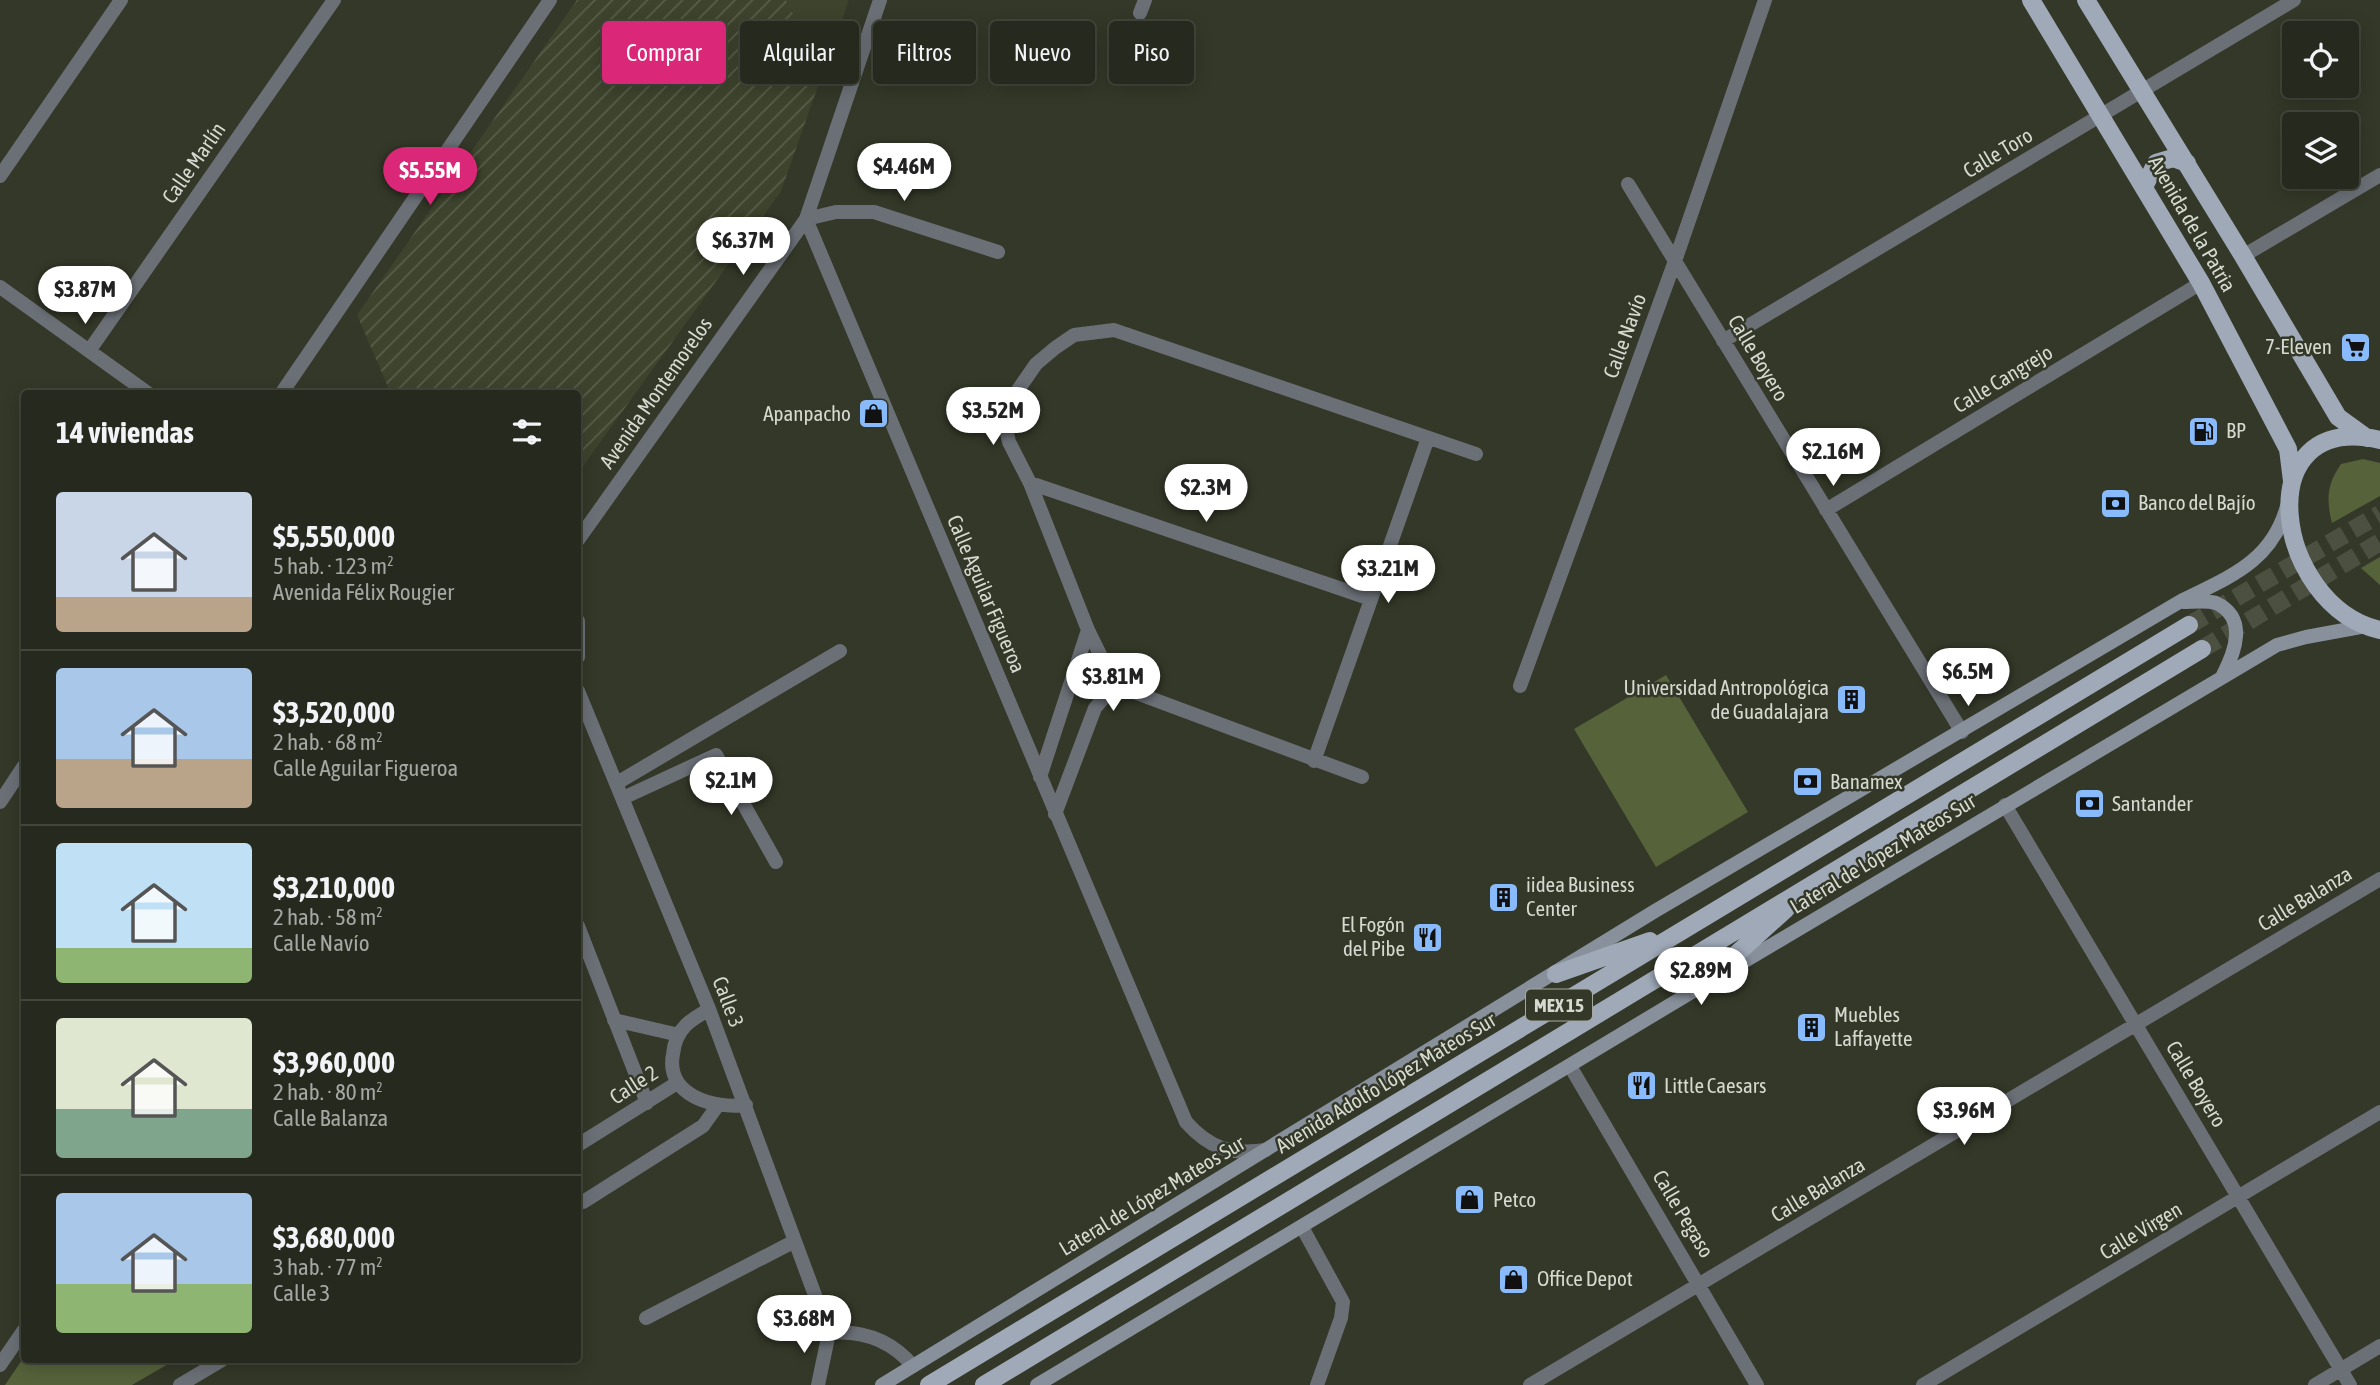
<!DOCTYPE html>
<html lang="es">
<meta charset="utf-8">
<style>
body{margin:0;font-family:"Asap Condensed",sans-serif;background:#2e3227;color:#f1f3f6;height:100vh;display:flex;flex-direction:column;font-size:26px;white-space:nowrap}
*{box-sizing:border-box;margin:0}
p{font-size:23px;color:#a4a7a4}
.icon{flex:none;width:38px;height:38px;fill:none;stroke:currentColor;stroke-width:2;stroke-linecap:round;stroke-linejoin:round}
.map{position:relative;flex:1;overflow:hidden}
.sheet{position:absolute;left:21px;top:390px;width:560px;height:973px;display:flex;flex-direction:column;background:#262a1e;border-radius:7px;box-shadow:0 4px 18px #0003,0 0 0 2px #42463c}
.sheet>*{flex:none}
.hud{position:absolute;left:602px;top:21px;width:665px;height:63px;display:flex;gap:14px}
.controls{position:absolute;left:2282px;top:21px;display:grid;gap:14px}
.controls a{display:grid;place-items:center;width:77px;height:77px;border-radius:7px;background:#262a1e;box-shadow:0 4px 18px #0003,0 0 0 2px #42463c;font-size:35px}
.price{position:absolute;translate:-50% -60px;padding:0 16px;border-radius:24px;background:#fff;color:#222;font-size:23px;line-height:46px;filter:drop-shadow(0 2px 4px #0008)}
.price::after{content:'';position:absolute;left:50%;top:42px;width:21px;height:16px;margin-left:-10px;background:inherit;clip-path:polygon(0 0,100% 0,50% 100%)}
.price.selected{background:#db2777;color:#fff}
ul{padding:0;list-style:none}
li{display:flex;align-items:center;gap:21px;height:175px;padding:0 35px}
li+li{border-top:2px solid #42463c}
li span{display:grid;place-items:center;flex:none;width:196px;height:140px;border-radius:7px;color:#555}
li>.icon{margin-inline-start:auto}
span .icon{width:84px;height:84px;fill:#fffc;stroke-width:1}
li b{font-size:30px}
h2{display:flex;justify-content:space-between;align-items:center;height:84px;padding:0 35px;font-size:30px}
.chip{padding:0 24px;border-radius:7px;background:#262a1e;box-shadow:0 4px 18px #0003,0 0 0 2px #42463c;font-size:24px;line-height:63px}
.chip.selected{background:#db2777;color:#fff}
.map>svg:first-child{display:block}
.built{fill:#3d432c}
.industrial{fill:url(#industrial-furrows)}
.green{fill:#56623a}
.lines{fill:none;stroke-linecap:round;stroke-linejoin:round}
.primary-tunnel{stroke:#4b5041;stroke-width:18;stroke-dasharray:18 9;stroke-linecap:butt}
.street{stroke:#6b7077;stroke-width:14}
.secondary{stroke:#88909c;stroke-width:14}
.primary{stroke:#9fa9b8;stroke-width:18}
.labels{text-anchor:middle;stroke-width:5;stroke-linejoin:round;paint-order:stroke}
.shield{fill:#333828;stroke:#a5a99d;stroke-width:2}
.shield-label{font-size:19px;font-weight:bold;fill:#d6d9cf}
.street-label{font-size:21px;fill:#d6d9cf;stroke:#333828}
.poi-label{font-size:21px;fill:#d6d9cf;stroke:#333828;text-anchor:start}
</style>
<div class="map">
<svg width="2380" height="1385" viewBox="0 0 2380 1385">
<defs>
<pattern id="industrial-furrows" width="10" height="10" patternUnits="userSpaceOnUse" patternTransform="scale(1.75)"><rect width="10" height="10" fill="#3d432c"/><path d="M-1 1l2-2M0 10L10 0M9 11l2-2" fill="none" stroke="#585e4a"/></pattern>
</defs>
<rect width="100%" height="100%" fill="#333828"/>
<path class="built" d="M 786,0 L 849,0 L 823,72 Z"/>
<path class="industrial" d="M 577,0 L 786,0 L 823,72 L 781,191 L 578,473 L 578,394 L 391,394 L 357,315 Z"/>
<path class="green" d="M 2363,459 L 2380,463 L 2380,496 L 2332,523 C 2326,499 2327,484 2341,464 Z
M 2380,557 L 2380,585 L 2361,568 Z
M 1666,675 L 1748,812 L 1656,867 L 1574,729 Z
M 24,1357 L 24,1360 L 175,1360 L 132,1385 L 5,1385 Z"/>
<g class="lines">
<path class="primary-tunnel" d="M 2189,625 L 2380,514
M 2202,649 L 2380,542"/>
<path class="street" d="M 1140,13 L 1145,0
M 0,176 L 121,0
M 1628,184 L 1962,732
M 998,252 L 874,212 L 836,212 L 806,219 L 1186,1122 C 1210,1149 1231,1155 1266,1150
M 2243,256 L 2380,175
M 0,287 L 149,394
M 1723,341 L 2294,0
M 89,351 L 334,0
M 281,394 L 550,0
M 1030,483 L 1371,599
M 1826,510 L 2201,283
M 578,540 L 806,219 L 880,0
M 578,621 L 578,657
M 1520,686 L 1675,261 L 1765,0
M 578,691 L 709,1009 L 829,1333 L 818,1385
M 1314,761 L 1428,438
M 1040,777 L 1088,630
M 1362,777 L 1115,685 L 1088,630 L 1030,483 L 1009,442 L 1005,424 L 1018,390 L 1036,364 L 1055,348 L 1074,335 L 1114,330 L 1476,454
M 617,783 L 840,651
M 623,798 L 716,755 L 776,862
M 0,802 L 24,766
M 2005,805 L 2350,1385
M 1055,814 L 1095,708 L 1115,685
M 578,926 L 647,1103
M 709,1009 C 702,1014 692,1019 686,1025 C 678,1033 674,1044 673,1054 C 665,1096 714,1109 746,1105
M 614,1020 L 679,1035
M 1570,1066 L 1757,1385
M 578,1145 L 677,1083
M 583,1202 L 703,1126 L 718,1105
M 1302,1227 L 1343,1302 L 1341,1318 L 1317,1385
M 646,1318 L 793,1242
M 829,1333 C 862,1330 891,1340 913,1366
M 0,1365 L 24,1330
M 180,1385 L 222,1360
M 1530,1385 L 2380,879
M 1923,1385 L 2380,1112
M 2315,1385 L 2380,1346"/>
<path class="secondary" d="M 2183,602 C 2192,602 2207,600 2216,603 C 2248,618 2235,652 2223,675
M 1723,974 L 2277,645 L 2306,637 L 2366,626
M 882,1385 L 1655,911 L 2181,601 C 2229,577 2272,562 2287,506
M 1037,1385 L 1705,984"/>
<path class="primary" d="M 2031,0 L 2201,283 L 2288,449 L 2292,481
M 2086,0 L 2243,256 L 2338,417 L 2367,438
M 2145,185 L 2156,163 L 2173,158 L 2187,163
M 2380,440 C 2246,409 2273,605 2380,630
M 1556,974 L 1650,941
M 1698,989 L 1786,909
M 929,1385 L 2189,625
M 984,1385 L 2202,649"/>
</g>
<defs>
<symbol id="supermarket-square" viewBox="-11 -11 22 22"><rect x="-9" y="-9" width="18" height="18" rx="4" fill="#89bafc" stroke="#333828"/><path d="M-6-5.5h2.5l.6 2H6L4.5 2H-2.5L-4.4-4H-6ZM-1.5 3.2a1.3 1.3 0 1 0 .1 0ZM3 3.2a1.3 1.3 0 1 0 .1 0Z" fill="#111"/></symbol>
<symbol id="shop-square" viewBox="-11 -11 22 22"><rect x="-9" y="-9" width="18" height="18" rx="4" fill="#89bafc" stroke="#333828"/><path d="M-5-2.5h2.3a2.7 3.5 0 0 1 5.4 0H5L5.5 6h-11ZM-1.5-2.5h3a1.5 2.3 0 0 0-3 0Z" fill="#111"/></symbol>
<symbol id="fuel-square" viewBox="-11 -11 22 22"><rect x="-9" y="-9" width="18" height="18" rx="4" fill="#89bafc" stroke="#333828"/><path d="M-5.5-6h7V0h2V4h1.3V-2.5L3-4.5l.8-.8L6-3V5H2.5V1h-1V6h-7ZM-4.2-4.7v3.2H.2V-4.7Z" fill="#111"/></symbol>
<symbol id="bank-square" viewBox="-11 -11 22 22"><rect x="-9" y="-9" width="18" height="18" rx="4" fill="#89bafc" stroke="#333828"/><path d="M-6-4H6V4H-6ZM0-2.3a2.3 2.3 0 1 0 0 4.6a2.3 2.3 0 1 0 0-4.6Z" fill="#111"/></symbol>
<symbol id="building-square" viewBox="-11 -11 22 22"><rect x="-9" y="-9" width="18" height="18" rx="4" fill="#89bafc" stroke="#333828"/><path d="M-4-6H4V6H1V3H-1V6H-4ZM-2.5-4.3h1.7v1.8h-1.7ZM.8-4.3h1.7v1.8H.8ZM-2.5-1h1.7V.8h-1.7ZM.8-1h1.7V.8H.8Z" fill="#111"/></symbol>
<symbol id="restaurant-square" viewBox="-11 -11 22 22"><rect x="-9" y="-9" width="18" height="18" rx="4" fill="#89bafc" stroke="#333828"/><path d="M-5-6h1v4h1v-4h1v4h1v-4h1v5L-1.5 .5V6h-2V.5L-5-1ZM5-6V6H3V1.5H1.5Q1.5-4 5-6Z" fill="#111"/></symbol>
</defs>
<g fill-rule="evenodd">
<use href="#supermarket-square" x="2338" y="330" width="35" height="35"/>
<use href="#shop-square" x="856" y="396" width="35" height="35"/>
<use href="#fuel-square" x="2186" y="414" width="35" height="35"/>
<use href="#bank-square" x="2098" y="486" width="35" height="35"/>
<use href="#building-square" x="1834" y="682" width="35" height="35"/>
<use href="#bank-square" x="1790" y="764" width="35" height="35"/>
<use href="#bank-square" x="2072" y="786" width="35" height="35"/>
<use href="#building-square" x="1486" y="880" width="35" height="35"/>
<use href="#restaurant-square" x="1410" y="920" width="35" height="35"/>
<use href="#building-square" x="1794" y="1010" width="35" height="35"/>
<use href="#restaurant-square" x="1624" y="1068" width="35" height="35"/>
<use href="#shop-square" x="1452" y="1182" width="35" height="35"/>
<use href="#shop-square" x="1496" y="1262" width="35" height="35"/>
</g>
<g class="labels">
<rect class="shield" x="1526" y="989.5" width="66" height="31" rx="5"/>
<g class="shield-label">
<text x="1559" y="1012">MEX 15</text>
</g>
<g class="street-label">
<text transform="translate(1998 153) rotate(-31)" y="7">Calle Toro</text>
<text transform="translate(194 163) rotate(-55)" y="7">Calle Marlín</text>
<text transform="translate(2192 224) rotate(60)" y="7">Avenida de la Patria</text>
<text transform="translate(1625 336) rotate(-70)" y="7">Calle Navío</text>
<text transform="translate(1758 358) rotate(59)" y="7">Calle Boyero</text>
<text transform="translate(2003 379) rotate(-31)" y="7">Calle Cangrejo</text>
<text transform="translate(656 393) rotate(-55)" y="7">Avenida Montemorelos</text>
<text transform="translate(986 594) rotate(67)" y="7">Calle Aguilar Figueroa</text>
<text transform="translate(1883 854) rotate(-31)" y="7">Lateral de López Mateos Sur</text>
<text transform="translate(2305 899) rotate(-31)" y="7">Calle Balanza</text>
<text transform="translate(728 1002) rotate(69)" y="7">Calle 3</text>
<text transform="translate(1386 1083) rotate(-31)" y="7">Avenida Adolfo López Mateos Sur</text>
<text transform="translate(2196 1084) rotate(59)" y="7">Calle Boyero</text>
<text transform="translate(634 1085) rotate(-33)" y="7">Calle 2</text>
<text transform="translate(1818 1190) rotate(-31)" y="7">Calle Balanza</text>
<text transform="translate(1152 1196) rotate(-31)" y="7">Lateral de López Mateos Sur</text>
<text transform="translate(1683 1214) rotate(59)" y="7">Calle Pegaso</text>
<text transform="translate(2141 1231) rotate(-31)" y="7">Calle Virgen</text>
</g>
<g class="poi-label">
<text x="2332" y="354" text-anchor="end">7-Eleven</text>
<text x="851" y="421" text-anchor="end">Apanpacho</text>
<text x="2226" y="438">BP</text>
<text x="2138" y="510">Banco del Bajío</text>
<text x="1829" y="695" text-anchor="end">Universidad Antropológica<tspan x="1829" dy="24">de Guadalajara</tspan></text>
<text x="1830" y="789">Banamex</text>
<text x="2112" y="811">Santander</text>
<text x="1526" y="892">iidea Business<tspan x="1526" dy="24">Center</tspan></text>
<text x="1405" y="932" text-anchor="end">El Fogón<tspan x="1405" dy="24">del Pibe</tspan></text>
<text x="1834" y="1022">Muebles<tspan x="1834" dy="24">Laffayette</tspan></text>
<text x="1664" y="1093">Little Caesars</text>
<text x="1493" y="1207">Petco</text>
<text x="1537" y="1286">Office Depot</text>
</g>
</g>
</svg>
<div class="controls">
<a><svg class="icon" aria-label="locate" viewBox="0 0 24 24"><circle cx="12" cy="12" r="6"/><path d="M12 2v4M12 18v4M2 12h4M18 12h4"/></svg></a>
<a><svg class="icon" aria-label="layers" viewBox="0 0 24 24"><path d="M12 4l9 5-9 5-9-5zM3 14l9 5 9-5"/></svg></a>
</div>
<b class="price" style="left:904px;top:203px">$4.46M</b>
<b class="price selected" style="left:430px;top:207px">$5.55M</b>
<b class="price" style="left:743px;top:277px">$6.37M</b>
<b class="price" style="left:85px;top:326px">$3.87M</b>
<b class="price" style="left:993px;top:447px">$3.52M</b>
<b class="price" style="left:1833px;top:488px">$2.16M</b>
<b class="price" style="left:1206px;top:524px">$2.3M</b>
<b class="price" style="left:1388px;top:605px">$3.21M</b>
<b class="price" style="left:1968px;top:708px">$6.5M</b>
<b class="price" style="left:1113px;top:713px">$3.81M</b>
<b class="price" style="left:731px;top:817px">$2.1M</b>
<b class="price" style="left:1701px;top:1007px">$2.89M</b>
<b class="price" style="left:1964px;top:1147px">$3.96M</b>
<b class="price" style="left:804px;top:1355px">$3.68M</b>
<div class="hud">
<a class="chip selected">Comprar</a>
<a class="chip">Alquilar</a>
<a class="chip">Filtros</a>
<a class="chip">Nuevo</a>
<a class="chip">Piso</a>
</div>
<section class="sheet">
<h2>14 viviendas<svg class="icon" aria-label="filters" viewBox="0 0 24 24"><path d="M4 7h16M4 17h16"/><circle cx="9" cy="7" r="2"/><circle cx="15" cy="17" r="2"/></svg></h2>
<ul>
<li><span style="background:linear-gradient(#c9d6e8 75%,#b9a48a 0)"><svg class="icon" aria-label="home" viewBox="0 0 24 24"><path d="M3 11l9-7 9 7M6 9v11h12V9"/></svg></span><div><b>$5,550,000</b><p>5 hab. · 123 m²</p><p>Avenida Félix Rougier</p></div></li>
<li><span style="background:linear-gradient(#a9c7e8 65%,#b9a48a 0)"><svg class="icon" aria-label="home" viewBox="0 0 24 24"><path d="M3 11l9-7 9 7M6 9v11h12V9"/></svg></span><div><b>$3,520,000</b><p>2 hab. · 68 m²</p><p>Calle Aguilar Figueroa</p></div></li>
<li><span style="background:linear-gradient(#bfe0f5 75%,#8fb573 0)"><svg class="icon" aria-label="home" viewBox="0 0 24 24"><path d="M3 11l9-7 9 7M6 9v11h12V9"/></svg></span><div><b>$3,210,000</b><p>2 hab. · 58 m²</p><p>Calle Navío</p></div></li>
<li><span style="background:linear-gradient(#dfe7d0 65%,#7fa58c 0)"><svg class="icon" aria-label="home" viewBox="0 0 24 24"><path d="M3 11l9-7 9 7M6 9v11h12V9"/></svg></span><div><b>$3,960,000</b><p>2 hab. · 80 m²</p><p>Calle Balanza</p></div></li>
<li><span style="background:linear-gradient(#a9c7e8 65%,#8fb573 0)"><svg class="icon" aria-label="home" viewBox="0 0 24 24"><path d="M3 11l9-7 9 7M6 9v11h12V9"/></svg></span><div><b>$3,680,000</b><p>3 hab. · 77 m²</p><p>Calle 3</p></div></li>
</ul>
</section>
</div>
